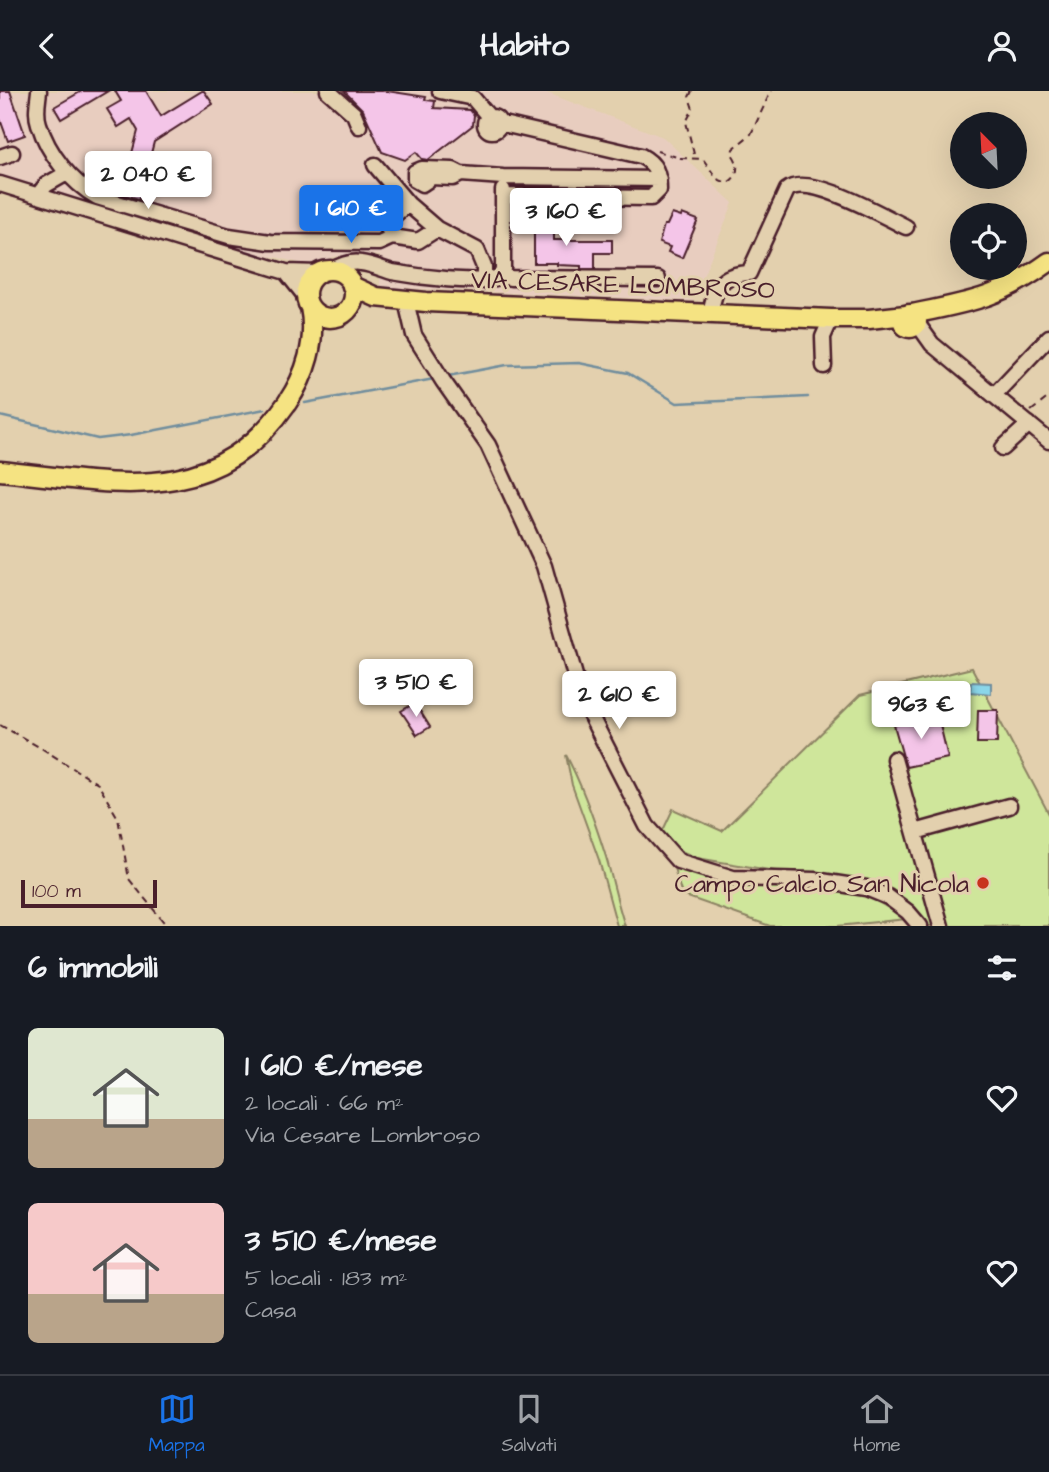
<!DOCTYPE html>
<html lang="it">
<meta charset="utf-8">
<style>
body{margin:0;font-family:"Architects Daughter",sans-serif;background:#20242c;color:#f1f3f6;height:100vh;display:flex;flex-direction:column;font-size:26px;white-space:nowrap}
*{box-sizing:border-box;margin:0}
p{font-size:23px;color:#9ea1a6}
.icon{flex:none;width:38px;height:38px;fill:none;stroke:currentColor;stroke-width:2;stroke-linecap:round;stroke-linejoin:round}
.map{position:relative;height:835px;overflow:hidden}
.panel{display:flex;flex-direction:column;background:#171b24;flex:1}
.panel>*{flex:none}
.needle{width:46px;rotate:336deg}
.buttons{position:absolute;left:950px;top:21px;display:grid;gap:14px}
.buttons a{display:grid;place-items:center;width:77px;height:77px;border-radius:50%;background:#171b24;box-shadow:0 7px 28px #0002;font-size:35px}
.scale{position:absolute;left:21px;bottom:18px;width:136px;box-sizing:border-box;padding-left:7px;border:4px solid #4a1f2b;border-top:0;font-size:19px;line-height:24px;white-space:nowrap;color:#4a1f2b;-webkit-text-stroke:5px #e3d0ae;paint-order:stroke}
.price{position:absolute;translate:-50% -60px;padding:0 16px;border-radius:7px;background:#fff;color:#222;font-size:23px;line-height:46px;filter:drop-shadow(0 2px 4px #0008)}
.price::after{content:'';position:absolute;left:50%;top:42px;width:21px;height:16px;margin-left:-10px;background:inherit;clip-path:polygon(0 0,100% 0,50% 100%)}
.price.on{background:#1a73e8;color:#fff}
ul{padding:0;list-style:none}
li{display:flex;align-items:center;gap:21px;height:175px;padding:0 28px}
li span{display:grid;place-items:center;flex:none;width:196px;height:140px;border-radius:10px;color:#555}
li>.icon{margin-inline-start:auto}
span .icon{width:84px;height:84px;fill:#fffc;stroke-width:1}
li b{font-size:30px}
h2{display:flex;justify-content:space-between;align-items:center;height:84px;padding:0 28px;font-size:30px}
header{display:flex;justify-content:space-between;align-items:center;height:91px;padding:0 28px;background:#171b24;font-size:32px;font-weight:800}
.tabs{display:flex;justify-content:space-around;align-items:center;height:98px;border-top:2px solid #363941;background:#171b24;font-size:19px;color:#9ea1a6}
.tabs a{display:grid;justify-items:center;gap:4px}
.tabs .on{color:#1a73e8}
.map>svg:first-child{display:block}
.built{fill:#e8cdbf}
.green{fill:#cfe69b;stroke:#8c8263;stroke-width:2}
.water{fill:#8ad6e9;stroke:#708d9d;stroke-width:2}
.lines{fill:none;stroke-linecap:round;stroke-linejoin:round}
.stream{stroke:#708d9d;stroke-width:2.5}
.building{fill:#f4c5e8;stroke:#4a1f2b;stroke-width:2}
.minor-casing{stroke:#4a1f2b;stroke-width:19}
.major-casing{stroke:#4a1f2b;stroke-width:23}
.path{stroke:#4a1f2b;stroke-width:2;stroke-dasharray:7 5;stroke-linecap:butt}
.minor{stroke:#e3d0ae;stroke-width:14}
.major{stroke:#f5e382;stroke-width:18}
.poi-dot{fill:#c8321e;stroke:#e3d0ae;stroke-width:2.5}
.labels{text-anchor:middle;stroke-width:6;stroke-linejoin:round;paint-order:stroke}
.street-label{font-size:26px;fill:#4a1f2b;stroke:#e3d0ae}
.poi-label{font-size:26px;fill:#4a1f2b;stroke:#e3d0ae;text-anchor:end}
</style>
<header><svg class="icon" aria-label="back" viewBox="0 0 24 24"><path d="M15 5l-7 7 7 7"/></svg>Habito<svg class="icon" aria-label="person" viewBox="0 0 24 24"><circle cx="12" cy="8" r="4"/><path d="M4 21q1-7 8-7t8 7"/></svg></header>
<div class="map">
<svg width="1049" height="835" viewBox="0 0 1049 835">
<rect width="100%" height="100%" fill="#e3d0ae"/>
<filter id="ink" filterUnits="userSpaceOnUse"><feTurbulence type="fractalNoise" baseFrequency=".0143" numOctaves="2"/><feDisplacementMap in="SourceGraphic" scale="14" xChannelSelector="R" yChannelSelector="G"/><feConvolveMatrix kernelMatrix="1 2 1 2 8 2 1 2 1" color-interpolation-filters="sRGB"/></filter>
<g filter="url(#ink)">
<path class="built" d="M 0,0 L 542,0 L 663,46 L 733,112 L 693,210 L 396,197 L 380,195 L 380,165 L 361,163 L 333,166 L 312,175 L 275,166 L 259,165 L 0,87 Z"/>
<path class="green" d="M 972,577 L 1049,723 L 1049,835 L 925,835 L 894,800 L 697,767 L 658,750 L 673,718 L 722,740 L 860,604 Z
M 566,664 C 583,696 595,731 606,766 C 613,789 617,812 625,835 L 617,835 L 599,769 L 572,694 Z
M 674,777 L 866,804 L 907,828 L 837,835 L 770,835 L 682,804 Z"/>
<path class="water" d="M 971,591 L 991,592 L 991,603 L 970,601 Z"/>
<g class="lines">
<path class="stream" d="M 448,285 L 507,274 L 579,272 L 628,282 L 677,312 L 808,306
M 305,312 L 434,288
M 0,325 L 98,348 L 131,344 L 265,318"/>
</g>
<path class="building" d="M 0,0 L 10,0 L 25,44 L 8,50 L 0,28 Z
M 82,0 L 108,0 L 61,28 L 54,16 Z
M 115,0 L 146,0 L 161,25 L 202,0 L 204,0 L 213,13 L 154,51 L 139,108 L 121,103 L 138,40 L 131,28 L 118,36 L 107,18 L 121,10 Z
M 344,0 L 387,0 L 426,6 L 425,9 L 435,10 L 434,17 L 470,19 L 474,24 L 473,34 L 428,69 L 422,68 L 416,61 L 405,69 L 382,61 L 363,19 Z
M 672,123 L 681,126 L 682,123 L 698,129 L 682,167 L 668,161 L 670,156 L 659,152 L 664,134 L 667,134 Z
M 534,130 L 554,130 L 554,149 L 612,149 L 612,162 L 595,162 L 595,178 L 581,178 L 581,175 L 557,174 L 557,172 L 534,172 Z
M 393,572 L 417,590 L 403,609 L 381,594 Z
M 415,612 L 430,636 L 417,644 L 401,620 Z
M 978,619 L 998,619 L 997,652 L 977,652 Z
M 938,625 L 948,667 L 906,676 L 894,634 Z"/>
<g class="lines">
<defs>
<path id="minor" d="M 39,0 C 38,11 35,22 39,33 C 48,63 71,91 97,106 L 229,145 L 270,151 L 379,152 L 392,146
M 328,0 L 354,23 L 359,35
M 440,0 L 473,7 L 489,26
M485 33a7 7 0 1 1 14 0a7 7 0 1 1-14 0Z
M 499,32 L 641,65 C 656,73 659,82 659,99 L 651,107 L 503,105
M 0,66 L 12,62
M 375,74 L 408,113 L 437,138 L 477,159 L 484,176 L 484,190
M 461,83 L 453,87 L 430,86 L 428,89 L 422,93 L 415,89 L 415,81 L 422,78 L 453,79 L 461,83 L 503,86 L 659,88
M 0,93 L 286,181 L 319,182
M 38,104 L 46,94 L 67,82
M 408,113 L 388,129 L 387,135 L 392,146 L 418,150 L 437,138
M 330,180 C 339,175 350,170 361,172 C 371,173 382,178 392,181 C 414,185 483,195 500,185
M 286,181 L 306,206
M 500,185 L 511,187 L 658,188
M 500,185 L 503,178 L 503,99
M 406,210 L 414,244 L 443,290 L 488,354 L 544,475 L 581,606 L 647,735 L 678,770 L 733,787 L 815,789 L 866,797 L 888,806 L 908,821 L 920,835
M 710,223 C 715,196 720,183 749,182 L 787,99 C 808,81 883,125 906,136
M 917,232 L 932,253 L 1049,350
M 824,275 L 823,246 L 831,228
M 994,304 L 1049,246
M 1003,357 L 1029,333
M 894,668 L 941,835
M 915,741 L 1009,715"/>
<path id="major" d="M306 203a24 24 0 1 1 48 0a24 24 0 1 1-48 0Z
M 352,195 L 376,206 L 426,211 L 831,228 L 869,228 L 906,224
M903 230a7 7 0 1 1 14 0a7 7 0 1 1-14 0Z
M 912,223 C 971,211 999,207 1049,171
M 0,380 C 112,391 212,420 287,312 C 306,284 317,250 310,216"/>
</defs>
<use href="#minor" class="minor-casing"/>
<use href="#major" class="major-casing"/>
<path class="path" d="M 692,0 L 689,6 L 693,18 L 686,31 L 695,67
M 657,60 L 680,67 L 703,68 L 717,88 L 727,92 C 739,86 740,73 732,63 L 733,58 L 751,43 L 771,0
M 1031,320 L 1049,306
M 0,634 L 41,657 L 98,693 L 118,727 L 129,788 L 167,835"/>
<use href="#minor" class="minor"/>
<use href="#major" class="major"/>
</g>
</g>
<circle class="poi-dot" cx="983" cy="792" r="7"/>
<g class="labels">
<g class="street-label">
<text transform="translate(623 193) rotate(2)" y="9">VIA CESARE LOMBROSO</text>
</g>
<g class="poi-label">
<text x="969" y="801">Campo Calcio San Nicola</text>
</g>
</g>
</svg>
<div class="buttons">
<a><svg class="needle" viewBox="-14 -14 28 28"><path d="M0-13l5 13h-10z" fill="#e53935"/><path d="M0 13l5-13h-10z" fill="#9ea1a6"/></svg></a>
<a><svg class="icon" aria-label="locate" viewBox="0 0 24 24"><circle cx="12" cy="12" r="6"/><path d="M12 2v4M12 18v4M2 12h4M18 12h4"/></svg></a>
</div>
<div class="scale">100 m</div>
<b class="price" style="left:148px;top:120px">2 040 €</b>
<b class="price on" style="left:351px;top:154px">1 610 €</b>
<b class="price" style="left:566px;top:157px">3 160 €</b>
<b class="price" style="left:416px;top:628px">3 510 €</b>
<b class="price" style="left:619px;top:640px">2 610 €</b>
<b class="price" style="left:921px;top:650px">963 €</b>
</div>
<section class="panel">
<h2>6 immobili<svg class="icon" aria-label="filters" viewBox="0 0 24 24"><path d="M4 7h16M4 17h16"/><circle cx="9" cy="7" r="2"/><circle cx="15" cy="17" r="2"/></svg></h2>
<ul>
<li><span style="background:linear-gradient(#dfe7d0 65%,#b9a48a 0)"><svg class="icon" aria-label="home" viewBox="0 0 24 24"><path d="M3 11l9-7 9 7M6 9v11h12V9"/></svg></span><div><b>1 610 €/mese</b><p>2 locali · 66 m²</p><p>Via Cesare Lombroso</p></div><svg class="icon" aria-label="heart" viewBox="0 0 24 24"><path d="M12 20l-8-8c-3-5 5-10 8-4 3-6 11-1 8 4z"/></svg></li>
<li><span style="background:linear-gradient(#f6c9c9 65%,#b9a48a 0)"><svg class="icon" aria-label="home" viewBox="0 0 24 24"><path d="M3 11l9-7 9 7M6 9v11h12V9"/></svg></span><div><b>3 510 €/mese</b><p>5 locali · 183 m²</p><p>Casa</p></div><svg class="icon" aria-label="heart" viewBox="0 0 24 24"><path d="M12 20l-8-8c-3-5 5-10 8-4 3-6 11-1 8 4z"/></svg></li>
</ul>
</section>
<nav class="tabs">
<a class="on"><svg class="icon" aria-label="map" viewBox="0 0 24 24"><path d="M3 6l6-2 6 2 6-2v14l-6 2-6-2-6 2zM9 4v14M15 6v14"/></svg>Mappa</a>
<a><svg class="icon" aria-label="saved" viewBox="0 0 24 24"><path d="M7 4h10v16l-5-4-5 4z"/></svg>Salvati</a>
<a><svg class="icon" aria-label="home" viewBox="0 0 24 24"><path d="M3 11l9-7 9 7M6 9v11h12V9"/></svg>Home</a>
</nav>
